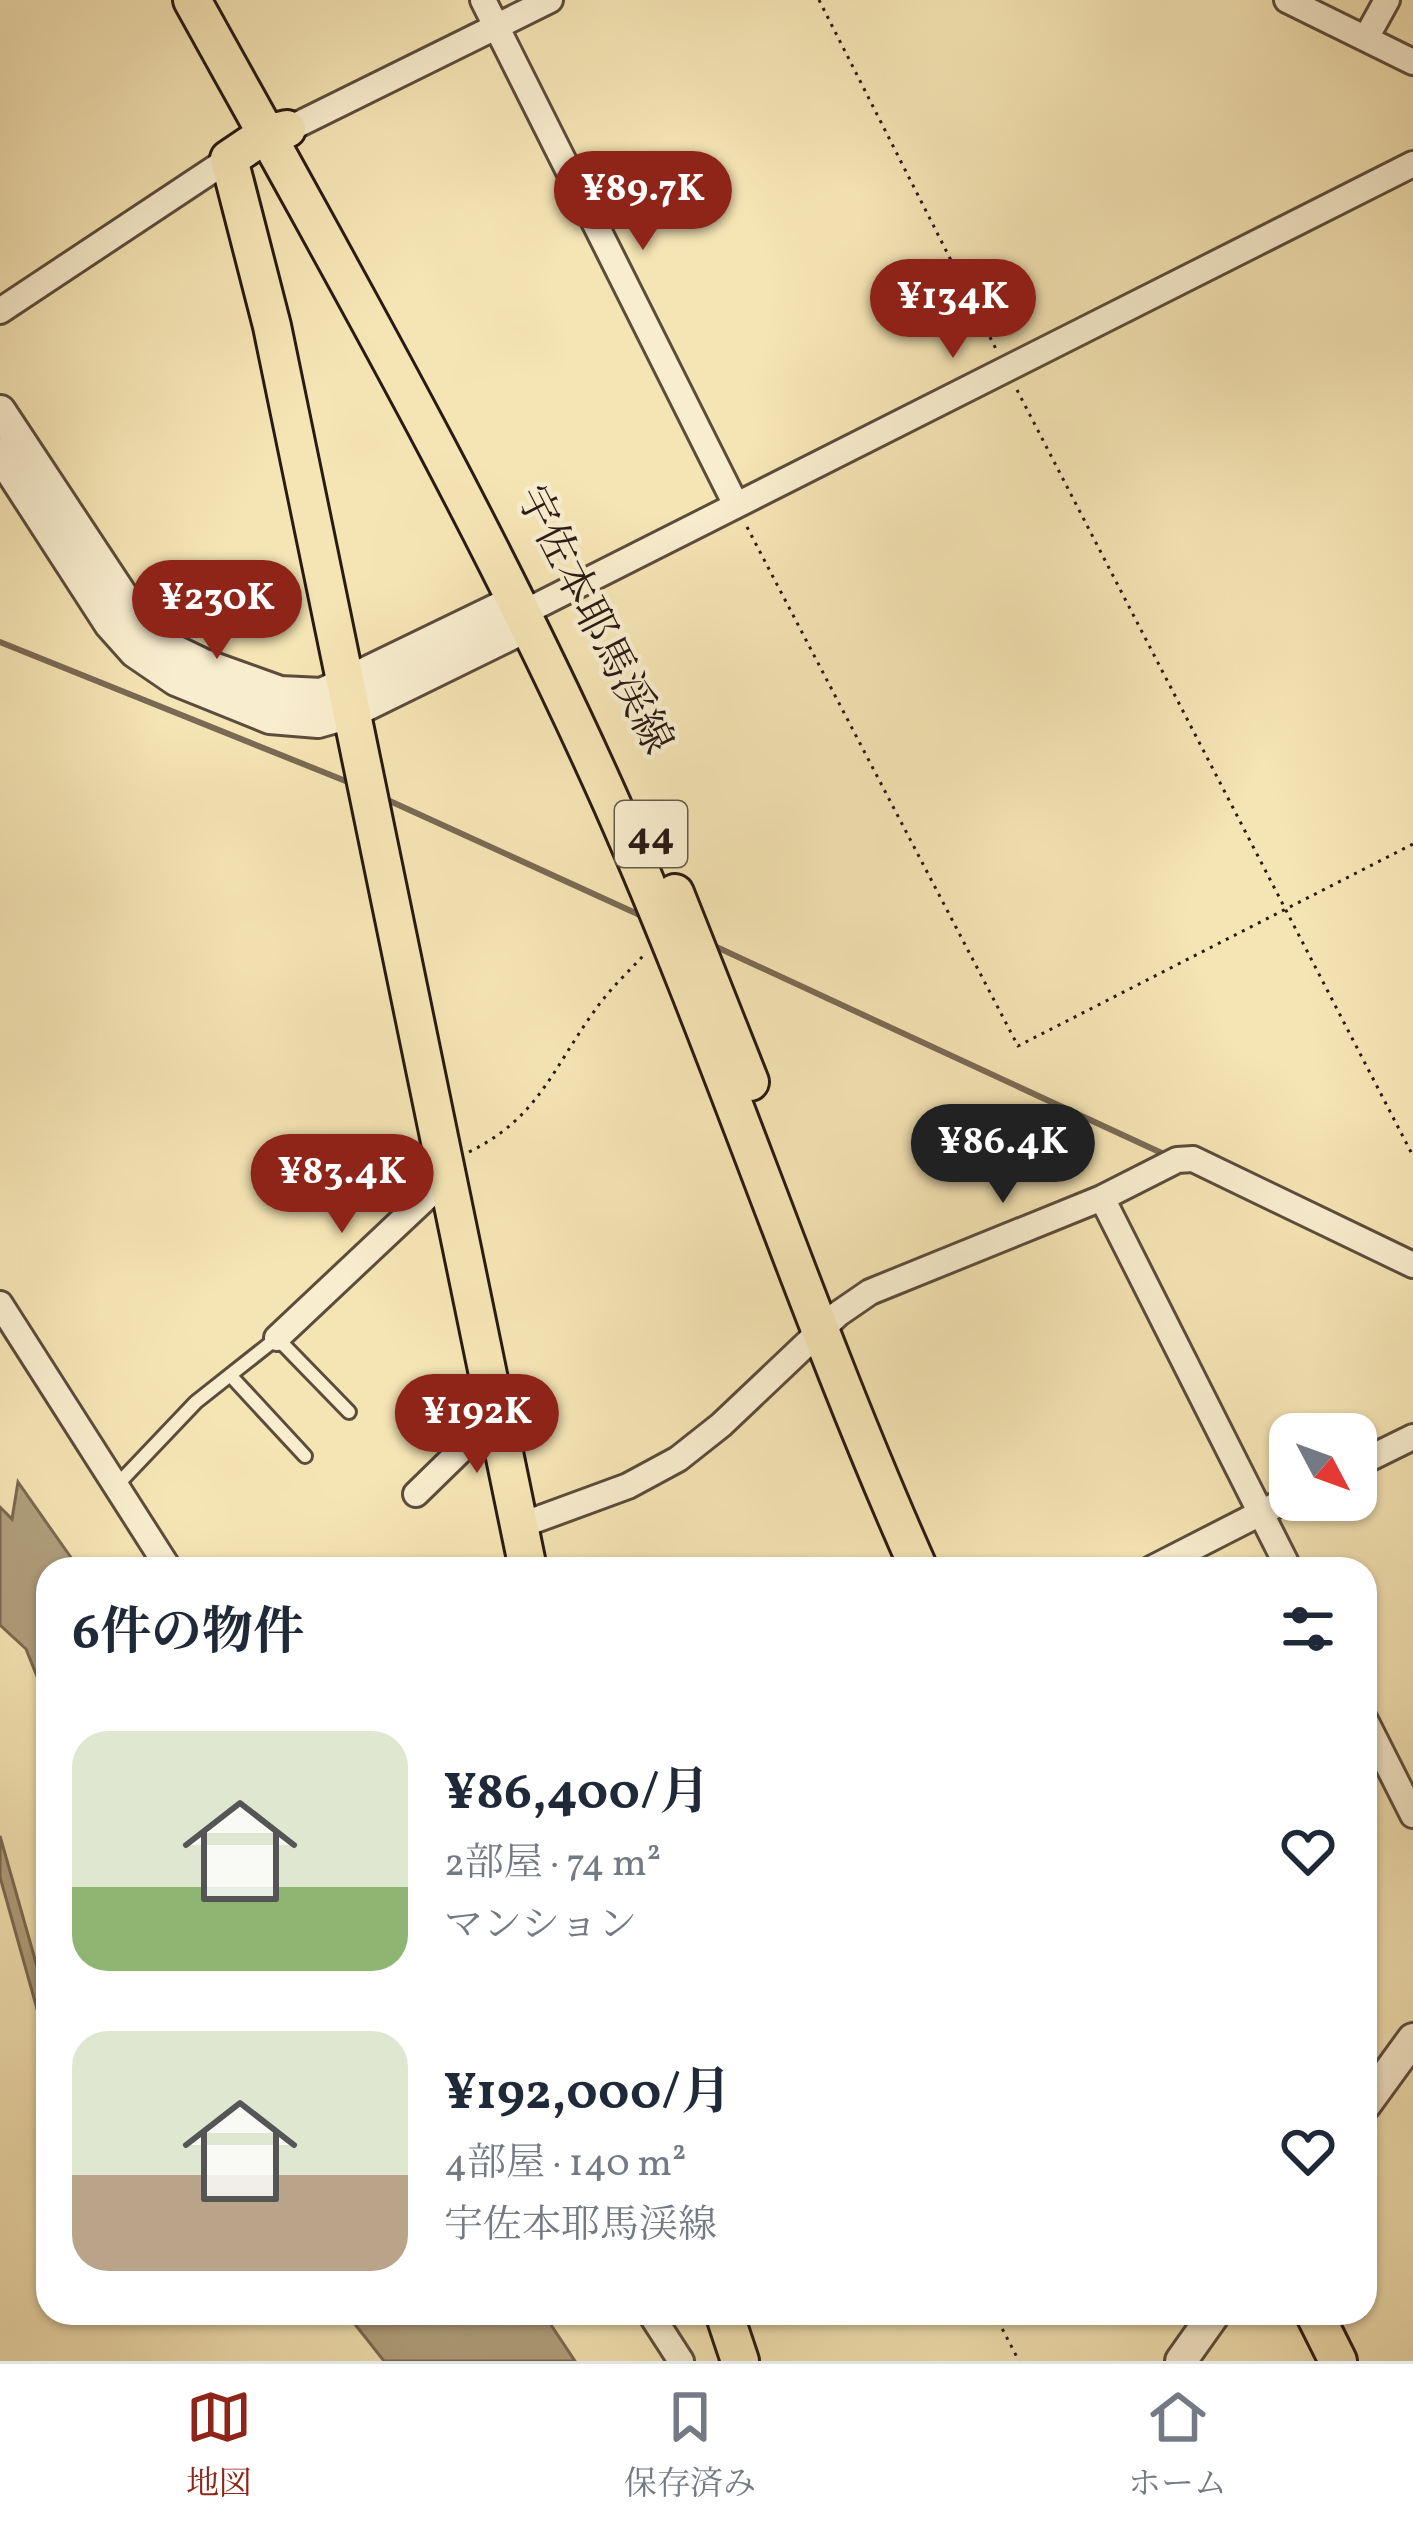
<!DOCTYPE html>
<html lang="ja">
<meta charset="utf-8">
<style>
body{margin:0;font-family:Vollkorn,"Noto Serif JP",serif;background:#f6f6f7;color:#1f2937;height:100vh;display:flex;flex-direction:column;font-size:45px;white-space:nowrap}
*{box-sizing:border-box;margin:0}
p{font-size:39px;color:#747a83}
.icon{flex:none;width:66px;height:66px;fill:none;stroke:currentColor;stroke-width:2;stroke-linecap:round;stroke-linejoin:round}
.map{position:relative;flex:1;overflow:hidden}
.drawer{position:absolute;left:36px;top:1557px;width:1341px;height:768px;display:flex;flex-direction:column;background:#fff;border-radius:36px;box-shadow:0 3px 9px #0004}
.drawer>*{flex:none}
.needle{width:78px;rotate:131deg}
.buttons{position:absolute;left:1269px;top:1413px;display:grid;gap:24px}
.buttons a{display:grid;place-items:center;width:108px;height:108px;border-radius:24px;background:#fff;box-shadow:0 3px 9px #0004;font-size:60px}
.price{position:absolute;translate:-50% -102px;padding:0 27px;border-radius:42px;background:#8f2418;color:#fff;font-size:39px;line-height:78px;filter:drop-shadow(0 3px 6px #0008)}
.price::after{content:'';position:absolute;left:50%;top:72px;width:36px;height:27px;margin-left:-18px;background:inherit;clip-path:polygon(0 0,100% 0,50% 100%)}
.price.selected{background:#222;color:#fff}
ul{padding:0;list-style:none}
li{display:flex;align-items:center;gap:36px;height:300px;padding:0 36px}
li span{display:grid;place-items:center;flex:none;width:336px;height:240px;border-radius:36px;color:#555}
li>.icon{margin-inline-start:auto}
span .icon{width:144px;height:144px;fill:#fffc;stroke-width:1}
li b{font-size:51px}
h2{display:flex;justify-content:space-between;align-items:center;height:144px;padding:0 36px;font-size:51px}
.menu{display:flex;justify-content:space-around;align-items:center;height:168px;border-top:3px solid #e0e1e3;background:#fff;font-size:33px;color:#747a83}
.menu a{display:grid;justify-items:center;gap:6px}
.menu .selected{color:#8f2418}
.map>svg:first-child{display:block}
.water{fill:#b09f7d;stroke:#7a6a53;stroke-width:3}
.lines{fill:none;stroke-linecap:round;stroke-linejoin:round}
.stream{stroke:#7a6a53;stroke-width:6}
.service-casing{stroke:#5c4c3b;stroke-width:18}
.minor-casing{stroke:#5c4c3b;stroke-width:30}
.tertiary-casing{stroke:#5c4c3b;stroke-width:36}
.primary-casing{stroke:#291a13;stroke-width:42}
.path{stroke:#291a13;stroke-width:3;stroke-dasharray:3 6;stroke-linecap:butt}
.service{stroke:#f8edce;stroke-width:12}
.minor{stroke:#f8edce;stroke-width:24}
.tertiary{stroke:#f8edce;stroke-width:30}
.primary{stroke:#f5e4b4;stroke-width:36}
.labels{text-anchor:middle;stroke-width:9;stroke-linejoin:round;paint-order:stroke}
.shield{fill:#f8edce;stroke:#67594b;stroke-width:3}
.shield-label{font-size:39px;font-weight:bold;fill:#291a13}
.street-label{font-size:42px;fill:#291a13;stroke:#f8edce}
</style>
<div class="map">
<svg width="1413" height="2361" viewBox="0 0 1413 2361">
<rect width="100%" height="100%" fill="#f5e4b4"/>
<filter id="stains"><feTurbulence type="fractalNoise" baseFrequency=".00167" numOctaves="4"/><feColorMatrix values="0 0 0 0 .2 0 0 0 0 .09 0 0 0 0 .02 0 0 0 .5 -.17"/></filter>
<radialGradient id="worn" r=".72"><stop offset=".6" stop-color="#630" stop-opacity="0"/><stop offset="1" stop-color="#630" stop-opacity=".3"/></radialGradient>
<path class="water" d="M 18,1482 L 79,1569 L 48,1569 L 48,1704 L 26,1649 L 0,1625 L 0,1507 L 12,1519 Z
M 0,1836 L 48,2005 L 48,2048 L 0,1877 Z
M 346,2313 L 543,2313 L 575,2361 L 384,2361 Z"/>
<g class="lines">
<path class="stream" d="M 0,642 L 353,784
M 381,797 L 642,916
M 710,944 L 1166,1155"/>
<defs>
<path id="service" d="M 230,1375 L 305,1456
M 117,1485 L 196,1402 L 277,1338 L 349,1412"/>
<path id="minor" d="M 483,0 L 736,505
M 1287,0 L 1413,62
M 1366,38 L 1387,0
M 291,128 L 550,0
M 0,311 L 229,159
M 521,614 L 1413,164
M 1102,1198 L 1289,1569
M 0,1304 L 169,1569
M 277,1338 L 448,1177
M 1356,1465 L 1413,1437
M 416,1494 L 497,1415
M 519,1526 L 628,1486 L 678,1459 L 721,1425 L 838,1314 L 870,1292 L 1102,1198 L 1177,1160 L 1193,1159 L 1413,1265
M 1151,1569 L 1290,1498
M 1365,1720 L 1413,1815
M 650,2313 L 681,2361"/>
<path id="tertiary" d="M 0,411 L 132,611 L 171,649 L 202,664 L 280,692 L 322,694 L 504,606 L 521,614 L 515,632 L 350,713 L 318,722 L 270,718 L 176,680 L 135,652 L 110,624 L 0,454
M 1365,2105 L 1413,2039
M 1181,2361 L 1215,2313"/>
<path id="primary" d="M 192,0 C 337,262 490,530 612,804 C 723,1055 807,1318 919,1569
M 287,129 L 266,134 L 229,159 L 272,326 L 528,1569
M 675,893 L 750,1082
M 724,2313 L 740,2361
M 1314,2313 L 1338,2361"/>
</defs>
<use href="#service" class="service-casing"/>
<use href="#minor" class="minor-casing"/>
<use href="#tertiary" class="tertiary-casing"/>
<use href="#primary" class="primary-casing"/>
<path class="path" d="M 819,0 L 996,349
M 1017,390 L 1413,1156
M 747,527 L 1018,1046 L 1413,844
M 469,1152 C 538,1118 552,1070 593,1013 C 607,992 626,974 643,956
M 994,2313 L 1019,2361"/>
<use href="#service" class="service"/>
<use href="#minor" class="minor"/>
<use href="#tertiary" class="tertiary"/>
<use href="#primary" class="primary"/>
</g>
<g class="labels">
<rect class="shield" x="615" y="801" width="72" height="66" rx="9"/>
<g class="shield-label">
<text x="651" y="848">44</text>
</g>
<g class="street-label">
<text transform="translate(596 619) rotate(63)" y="15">宇佐本耶馬渓線</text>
</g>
</g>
<rect width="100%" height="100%" filter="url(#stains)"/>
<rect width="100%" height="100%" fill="url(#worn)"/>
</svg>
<div class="buttons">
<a><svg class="needle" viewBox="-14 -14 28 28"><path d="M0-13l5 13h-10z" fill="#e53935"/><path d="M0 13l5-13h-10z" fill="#747a83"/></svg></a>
</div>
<b class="price" style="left:643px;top:253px">¥89.7K</b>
<b class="price" style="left:953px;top:361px">¥134K</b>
<b class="price" style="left:217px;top:662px">¥230K</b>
<b class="price selected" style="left:1003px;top:1206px">¥86.4K</b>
<b class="price" style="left:342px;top:1236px">¥83.4K</b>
<b class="price" style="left:477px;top:1476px">¥192K</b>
<section class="drawer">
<h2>6件の物件<svg class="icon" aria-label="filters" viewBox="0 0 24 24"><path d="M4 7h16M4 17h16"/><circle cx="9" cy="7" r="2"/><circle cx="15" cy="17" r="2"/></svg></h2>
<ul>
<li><span style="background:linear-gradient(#dfe7d0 65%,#8fb573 0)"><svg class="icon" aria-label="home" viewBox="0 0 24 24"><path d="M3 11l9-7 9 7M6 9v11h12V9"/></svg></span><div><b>¥86,400/月</b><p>2部屋 · 74 m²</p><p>マンション</p></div><svg class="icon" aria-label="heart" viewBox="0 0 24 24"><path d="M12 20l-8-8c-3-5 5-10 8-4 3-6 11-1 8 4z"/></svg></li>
<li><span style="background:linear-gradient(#dfe7d0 60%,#b9a48a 0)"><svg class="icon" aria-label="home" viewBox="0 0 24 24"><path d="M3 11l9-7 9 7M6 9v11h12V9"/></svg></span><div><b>¥192,000/月</b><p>4部屋 · 140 m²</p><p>宇佐本耶馬渓線</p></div><svg class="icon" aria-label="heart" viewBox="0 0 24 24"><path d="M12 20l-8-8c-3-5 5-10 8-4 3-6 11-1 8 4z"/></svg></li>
</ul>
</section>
</div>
<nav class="menu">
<a class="selected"><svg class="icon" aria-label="map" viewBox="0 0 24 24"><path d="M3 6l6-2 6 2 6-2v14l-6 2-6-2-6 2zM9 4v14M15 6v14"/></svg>地図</a>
<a><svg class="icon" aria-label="saved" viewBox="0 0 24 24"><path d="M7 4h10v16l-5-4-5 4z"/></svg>保存済み</a>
<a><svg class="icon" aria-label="home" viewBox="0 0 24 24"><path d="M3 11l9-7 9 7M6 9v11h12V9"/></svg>ホーム</a>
</nav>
